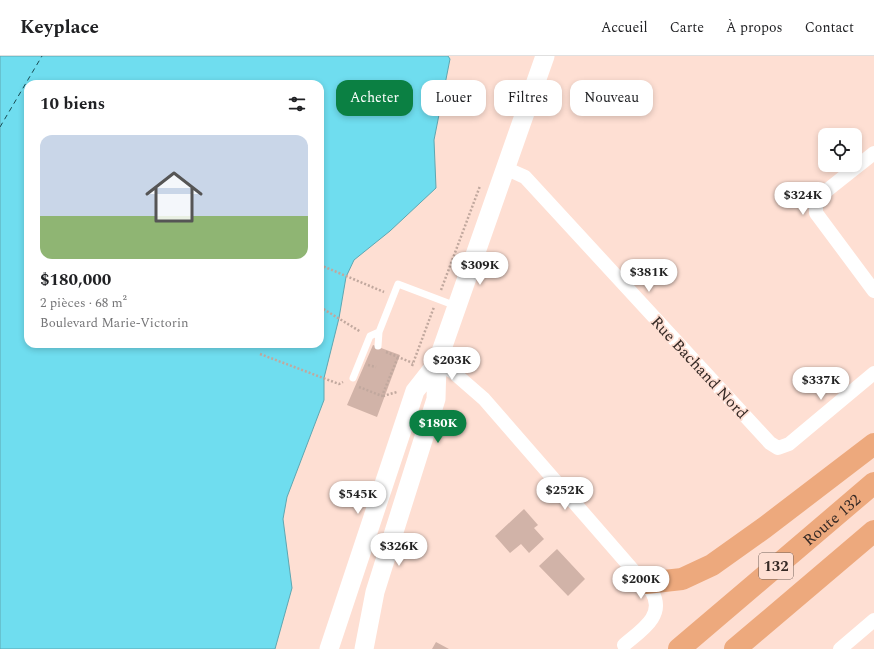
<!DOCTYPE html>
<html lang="fr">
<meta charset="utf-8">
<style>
body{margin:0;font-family:Spectral,serif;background:#f6f6f6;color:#202124;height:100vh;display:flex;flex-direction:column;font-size:15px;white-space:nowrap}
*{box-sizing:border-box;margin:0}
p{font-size:13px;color:#757577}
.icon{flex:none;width:22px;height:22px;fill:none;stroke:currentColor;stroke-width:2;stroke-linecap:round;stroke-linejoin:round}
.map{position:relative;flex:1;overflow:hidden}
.details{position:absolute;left:24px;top:24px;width:300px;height:268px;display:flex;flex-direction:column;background:#fff;border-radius:12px;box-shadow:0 2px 6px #0003}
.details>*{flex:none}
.hud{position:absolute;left:336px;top:24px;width:380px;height:36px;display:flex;gap:8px}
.tools{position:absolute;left:818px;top:72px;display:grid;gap:8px}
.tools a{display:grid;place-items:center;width:44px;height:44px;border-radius:8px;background:#fff;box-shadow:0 2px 6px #0003;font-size:20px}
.price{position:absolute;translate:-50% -34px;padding:0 9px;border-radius:14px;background:#fff;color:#222;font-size:13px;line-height:26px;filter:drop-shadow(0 1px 2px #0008)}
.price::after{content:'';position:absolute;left:50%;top:24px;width:12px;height:9px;margin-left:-6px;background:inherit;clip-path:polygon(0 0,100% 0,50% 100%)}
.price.selected{background:#0b8043;color:#fff}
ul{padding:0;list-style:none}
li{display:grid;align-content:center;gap:8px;height:212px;padding:0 16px}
li span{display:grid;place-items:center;height:124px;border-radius:12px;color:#555}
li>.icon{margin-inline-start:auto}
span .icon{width:72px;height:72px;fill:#fffc;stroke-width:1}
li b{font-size:17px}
h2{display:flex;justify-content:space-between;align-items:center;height:48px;padding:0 16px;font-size:17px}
.pill{padding:0 14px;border-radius:12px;background:#fff;box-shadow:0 2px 6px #0003;font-size:14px;line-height:36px}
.pill.selected{background:#0b8043;color:#fff}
header{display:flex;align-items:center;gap:24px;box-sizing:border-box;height:56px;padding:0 20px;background:#fff;border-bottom:1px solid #e0e0e0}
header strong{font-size:19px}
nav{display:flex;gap:22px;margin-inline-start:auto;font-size:14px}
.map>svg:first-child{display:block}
.water{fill:#6fddef;stroke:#5ea7b2;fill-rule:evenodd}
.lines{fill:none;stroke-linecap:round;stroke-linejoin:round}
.ferry{stroke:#194b52;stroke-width:1;stroke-dasharray:5 4;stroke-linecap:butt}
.building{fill:#d1b3a8}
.path{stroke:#c1a89e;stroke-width:2.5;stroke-dasharray:2 2;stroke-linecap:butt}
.lane{stroke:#fff;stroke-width:7}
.street{stroke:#fff;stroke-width:14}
.secondary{stroke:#fff;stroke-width:19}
.highway{stroke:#eda97d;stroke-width:22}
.labels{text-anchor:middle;stroke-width:3.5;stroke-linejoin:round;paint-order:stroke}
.shield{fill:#fedfd3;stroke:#716059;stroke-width:1}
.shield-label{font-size:15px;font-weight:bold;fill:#352925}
.street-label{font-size:16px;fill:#352925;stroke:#fedfd3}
</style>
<header>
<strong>Keyplace</strong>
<nav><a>Accueil</a><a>Carte</a><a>À propos</a><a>Contact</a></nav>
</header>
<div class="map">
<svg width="874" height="593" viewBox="0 0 874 593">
<rect width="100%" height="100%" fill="#fedfd3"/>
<path class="water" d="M 0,0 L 448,0 L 450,3 L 434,84 L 436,132 L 390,175 L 354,204 L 346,221 L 339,262 L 324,322 L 324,344 L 287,441 L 283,463 L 292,532 L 275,593 L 0,593 ZM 28,28 L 320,28 L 320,288 L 28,288 Z"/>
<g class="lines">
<path class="ferry" d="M 0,71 L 42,0"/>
</g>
<path class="building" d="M 373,289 L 400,299 L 377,361 L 347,349 Z
M 524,453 L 538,469 L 534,472 L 544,483 L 529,497 L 521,488 L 510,497 L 495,480 Z
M 557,493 L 585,523 L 568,540 L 539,510 Z
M 436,586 L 449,593 L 432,593 Z"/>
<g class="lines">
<path class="path" d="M 320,209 L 384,236
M 441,234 L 480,130
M 320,251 L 361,276
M 386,296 L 413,307
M 260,298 L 339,328 L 343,326
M 368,309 L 376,311
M 412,310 L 434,251
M 359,331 L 382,340 L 398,301
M 383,340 L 397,336"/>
<path class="lane" d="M 378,290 L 379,276 L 398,228 L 456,250
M 353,322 L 370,280 L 379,276"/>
<path class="street" d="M 874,97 L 816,143 L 816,157 L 874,235
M 505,112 L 525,121 L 770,387 L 778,392 L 789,388 L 874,317
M 437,307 L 453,316 L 484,343 L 652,536 C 666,560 640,575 624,589
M 840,593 L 874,564"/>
<path class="secondary" d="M 329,593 L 415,335 L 437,307
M 364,593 L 375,536 L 436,343 L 437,307 L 545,0"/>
<g class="highway">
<path d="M 646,527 L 682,523 L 712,509 L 764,472 L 874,388"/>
<path id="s1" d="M 679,593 L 874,427"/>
<path d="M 735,593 L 874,475"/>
</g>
</g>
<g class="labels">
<rect class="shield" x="759" y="497" width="34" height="26" rx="3"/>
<g class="shield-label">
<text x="776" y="515">132</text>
</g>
<g class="street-label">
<text transform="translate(700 311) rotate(47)" y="6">Rue Bachand Nord</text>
<text dy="6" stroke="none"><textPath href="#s1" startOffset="200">Route 132</textPath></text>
</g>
</g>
</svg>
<div class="tools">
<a><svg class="icon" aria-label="locate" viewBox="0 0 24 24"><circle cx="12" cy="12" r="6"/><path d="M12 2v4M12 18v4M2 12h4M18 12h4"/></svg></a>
</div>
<b class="price" style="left:803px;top:160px">$324K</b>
<b class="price" style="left:480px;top:230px">$309K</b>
<b class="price" style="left:649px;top:237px">$381K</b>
<b class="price" style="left:452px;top:325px">$203K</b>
<b class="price" style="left:821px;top:345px">$337K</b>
<b class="price selected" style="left:438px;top:388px">$180K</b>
<b class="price" style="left:565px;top:455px">$252K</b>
<b class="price" style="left:358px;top:459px">$545K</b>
<b class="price" style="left:399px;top:511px">$326K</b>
<b class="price" style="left:641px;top:544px">$200K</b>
<div class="hud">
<a class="pill selected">Acheter</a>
<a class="pill">Louer</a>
<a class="pill">Filtres</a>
<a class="pill">Nouveau</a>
</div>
<section class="details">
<h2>10 biens<svg class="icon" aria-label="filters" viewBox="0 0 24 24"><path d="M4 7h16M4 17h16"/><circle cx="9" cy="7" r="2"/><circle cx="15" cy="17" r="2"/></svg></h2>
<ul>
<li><span style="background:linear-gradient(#c9d6e8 65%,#8fb573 0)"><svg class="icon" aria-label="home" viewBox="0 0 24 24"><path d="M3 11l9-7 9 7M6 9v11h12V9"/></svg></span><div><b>$180,000</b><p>2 pièces · 68 m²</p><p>Boulevard Marie-Victorin</p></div></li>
</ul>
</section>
</div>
